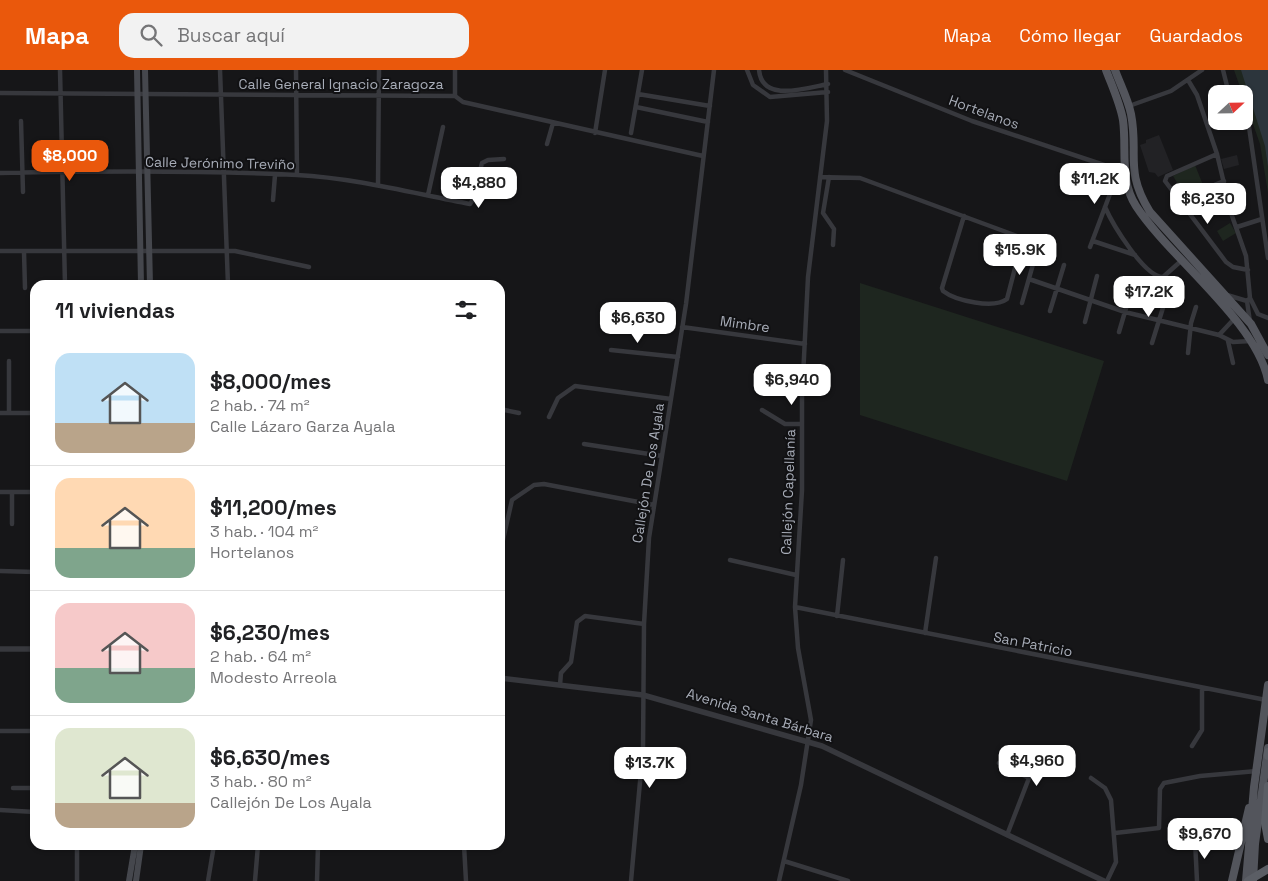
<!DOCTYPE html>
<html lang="es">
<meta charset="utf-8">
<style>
body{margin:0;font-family:"Space Grotesk",sans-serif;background:#f2f2f2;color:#202124;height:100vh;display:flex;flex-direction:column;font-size:19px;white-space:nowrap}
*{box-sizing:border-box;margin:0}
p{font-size:16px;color:#757577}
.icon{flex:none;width:28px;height:28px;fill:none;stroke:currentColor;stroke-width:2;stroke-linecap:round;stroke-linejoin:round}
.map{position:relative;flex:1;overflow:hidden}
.side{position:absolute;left:30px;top:210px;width:475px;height:570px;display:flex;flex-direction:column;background:#fff;border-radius:15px;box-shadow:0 1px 4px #0004}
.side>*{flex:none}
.needle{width:32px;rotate:68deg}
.fabs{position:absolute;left:1208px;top:15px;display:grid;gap:10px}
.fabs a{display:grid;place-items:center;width:45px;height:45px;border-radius:10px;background:#fff;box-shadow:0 1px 4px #0004;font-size:25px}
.price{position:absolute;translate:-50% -42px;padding:0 11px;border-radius:10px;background:#fff;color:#222;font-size:16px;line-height:32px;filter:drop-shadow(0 1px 2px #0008)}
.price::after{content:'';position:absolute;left:50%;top:30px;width:15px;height:11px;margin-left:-8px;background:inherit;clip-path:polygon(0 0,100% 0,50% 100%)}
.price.active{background:#ea580c;color:#fff}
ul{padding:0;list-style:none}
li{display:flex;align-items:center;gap:15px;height:125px;padding:0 25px}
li+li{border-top:1px solid #e0e0e0}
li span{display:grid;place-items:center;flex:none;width:140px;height:100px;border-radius:15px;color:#555}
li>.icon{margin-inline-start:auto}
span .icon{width:60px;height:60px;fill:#fffc;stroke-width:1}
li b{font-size:21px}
h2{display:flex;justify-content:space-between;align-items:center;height:60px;padding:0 25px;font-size:21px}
header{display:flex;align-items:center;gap:30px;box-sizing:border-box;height:70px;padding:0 25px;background:#ea580c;color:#fff}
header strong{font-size:24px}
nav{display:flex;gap:28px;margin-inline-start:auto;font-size:18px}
.search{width:350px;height:45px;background:#f2f2f2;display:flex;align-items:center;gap:12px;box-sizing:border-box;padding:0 18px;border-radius:15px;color:#757577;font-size:19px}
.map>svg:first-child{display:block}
.built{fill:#222225}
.green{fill:#1e261f}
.water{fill:#2c353c}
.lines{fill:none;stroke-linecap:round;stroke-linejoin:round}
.minor{stroke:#37383d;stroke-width:4.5}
.tertiary{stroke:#37383d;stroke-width:5.5}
.secondary{stroke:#45474d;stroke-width:6}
.primary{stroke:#53555c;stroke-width:8}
.trunk{stroke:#5b5e65;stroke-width:8}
.trunk-bridge{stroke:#5b5e65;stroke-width:8}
.labels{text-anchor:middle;stroke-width:4;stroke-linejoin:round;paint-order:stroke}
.street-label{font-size:14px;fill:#a8adb8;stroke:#111113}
</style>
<header>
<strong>Mapa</strong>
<div class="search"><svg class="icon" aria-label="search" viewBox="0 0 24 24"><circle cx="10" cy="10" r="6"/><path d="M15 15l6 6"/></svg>Buscar aquí</div>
<nav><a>Mapa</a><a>Cómo llegar</a><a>Guardados</a></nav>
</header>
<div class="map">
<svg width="1268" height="811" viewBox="0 0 1268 811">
<rect width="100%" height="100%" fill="#161618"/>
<path class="built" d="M 1159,65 L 1173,100 L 1158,107 L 1155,103 L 1149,102 L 1140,75 L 1146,73 L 1146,70 Z
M 1237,85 L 1239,95 L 1224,99 L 1221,89 Z"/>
<path class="green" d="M 1234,0 L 1268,0 L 1268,123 L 1260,74 Z
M 1195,95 L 1203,115 L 1184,124 L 1173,106 Z
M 1230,153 L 1236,163 L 1223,171 L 1217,161 Z
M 860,213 L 1104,291 L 1067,411 L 860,345 Z"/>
<path class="water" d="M 1241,0 L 1268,0 L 1268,97 L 1265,76 Z"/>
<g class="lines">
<path class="minor" d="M 60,0 L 65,215
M 220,0 L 228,215
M 296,0 L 297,105
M 455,0 L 455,26
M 747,0 L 753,15 L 770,27 L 828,22
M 759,0 C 762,33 806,18 828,14
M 845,0 L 972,51 L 1119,100 L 1125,97
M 1223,0 L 1229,24
M 1188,10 L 1197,25 L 1217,84 L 1231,143 L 1246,186 L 1250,228 L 1247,231 L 1250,252
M 0,23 L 455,26 L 463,32 L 703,86
M 638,24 L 710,36
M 1129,36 L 1171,21 L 1202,0
M 636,37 L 708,52
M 1244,46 L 1249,57 L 1268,188
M 21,51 L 23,122
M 595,63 L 605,0
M 631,63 L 642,0
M 547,74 L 553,53
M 1217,84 L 1167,106 L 1165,111 L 1226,192 L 1233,197 L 1248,200
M 0,103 C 99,101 198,100 297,105 C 355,108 412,123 470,134 L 472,131 L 482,93 L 488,90 L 504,89
M 820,107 L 860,108 L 1017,166 L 1021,175 L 1007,229 C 994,239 956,231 943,221 L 942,218 L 964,146
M 829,107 L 823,143 L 834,159 L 833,175
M 378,115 L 379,0
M 428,125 L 443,57
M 273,130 L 275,105
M 1177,130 L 1224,111
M 1105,137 C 1112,153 1144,207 1163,207 L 1181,191
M 1237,157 L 1262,149
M 1093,171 L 1135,185
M 1090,177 L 1119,100
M 0,181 L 235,181 L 309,197
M 24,182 L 25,218
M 1029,209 L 1125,242 L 1219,265 L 1233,272 L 1251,271
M 228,213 L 240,215
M 1227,225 L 1247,231
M 1250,228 L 1258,244 L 1268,248
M 1022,233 L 1036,184
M 1050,241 L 1064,195
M 1085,252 L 1097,206
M 682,257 L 805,274
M 0,261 L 35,261
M 1119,262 L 1132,218
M 1219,265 L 1234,249
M 1228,271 L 1233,293
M 1152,273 L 1166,228
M 611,280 L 678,287
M 1188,283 L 1191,253 L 1196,237
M 500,339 L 519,343
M 762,340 L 785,354 L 802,354
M 0,343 L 35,343
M 9,343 L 9,291
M 549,347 L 558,328 L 575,316 L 671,329
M 584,374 L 662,386
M 0,422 L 35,422
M 12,422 L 12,454
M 500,483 L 512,430 L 534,415 L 544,414 L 654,435
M 730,490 L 796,505
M 0,501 L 35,502
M 795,537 L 1266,630
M 837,546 L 843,490
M 925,563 L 936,488
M 560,615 L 561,603 L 571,592 L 577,552 L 585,546 L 644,554
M 0,661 L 35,661
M 1192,676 L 1202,660 L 1202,619
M 999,693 L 1029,708 L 1007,765
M 1091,708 L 1105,718 L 1111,730 L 1116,792 L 1107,811
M 13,718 L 35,718
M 0,740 L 35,742
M 1115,763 L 1159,758 L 1160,719 L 1164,713 L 1200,706 L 1257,701
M 1195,770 L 1197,811
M 464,775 L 466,811
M 784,791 L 848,811
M 77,811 L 77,775
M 208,811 L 214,775
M 255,811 L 258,775
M 317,811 L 318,775
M 631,811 L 643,679 L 644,554 L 649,468 L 686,234 L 714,0
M 779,811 L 801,715 L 811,650 L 798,578 L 795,537 L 802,420 L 802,327 L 808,207 L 827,51 L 826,0"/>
<path class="tertiary" d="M 0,579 L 35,579
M 500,608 L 643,625 L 822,676 L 1104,811"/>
<path class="secondary" d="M 137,0 L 141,215
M 145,0 L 150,215
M 129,811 L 135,775
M 136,811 L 141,775"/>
<path class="primary" d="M 1106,0 C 1112,16 1120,33 1123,50 C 1127,79 1119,110 1136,136 C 1170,188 1256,251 1268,310
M 1115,0 C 1120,14 1128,29 1131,44 C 1139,85 1124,100 1150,142 L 1251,254 L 1268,285
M 1232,811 L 1249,738
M 1246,811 L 1254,717 L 1268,615
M 1253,811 L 1255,774 L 1268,678"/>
<path class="trunk" d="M 1268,682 L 1268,686
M 1268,716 L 1265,753 L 1268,769"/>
<path class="trunk-bridge" d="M 1248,811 L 1268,799"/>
</g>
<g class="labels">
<g class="street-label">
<text x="341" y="19">Calle General Ignacio Zaragoza</text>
<text transform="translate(984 42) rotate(20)" y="5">Hortelanos</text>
<text transform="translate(220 93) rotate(1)" y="5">Calle Jerónimo Treviño</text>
<text transform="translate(745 254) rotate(8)" y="5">Mimbre</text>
<text transform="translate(648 403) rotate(-81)" y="5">Callejón De Los Ayala</text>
<text transform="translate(788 422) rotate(-88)" y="5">Callejón Capellanía</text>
<text transform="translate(1033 574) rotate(11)" y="5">San Patricio</text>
<text transform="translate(760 645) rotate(17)" y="5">Avenida Santa Bárbara</text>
</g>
</g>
</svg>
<div class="fabs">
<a><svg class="needle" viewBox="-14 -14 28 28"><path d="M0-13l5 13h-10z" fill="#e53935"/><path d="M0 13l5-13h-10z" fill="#757577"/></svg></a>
</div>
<b class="price active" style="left:70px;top:112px">$8,000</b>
<b class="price" style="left:1095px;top:135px">$11.2K</b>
<b class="price" style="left:479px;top:139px">$4,880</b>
<b class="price" style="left:1208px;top:155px">$6,230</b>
<b class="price" style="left:1020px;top:206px">$15.9K</b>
<b class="price" style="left:1149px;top:248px">$17.2K</b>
<b class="price" style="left:638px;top:274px">$6,630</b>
<b class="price" style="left:792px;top:336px">$6,940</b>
<b class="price" style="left:1037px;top:717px">$4,960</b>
<b class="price" style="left:650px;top:719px">$13.7K</b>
<b class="price" style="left:1205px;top:790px">$9,670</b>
<section class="side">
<h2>11 viviendas<svg class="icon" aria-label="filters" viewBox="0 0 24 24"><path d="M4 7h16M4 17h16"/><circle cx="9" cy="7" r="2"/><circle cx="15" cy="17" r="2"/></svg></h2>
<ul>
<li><span style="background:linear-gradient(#bfe0f5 70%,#b9a48a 0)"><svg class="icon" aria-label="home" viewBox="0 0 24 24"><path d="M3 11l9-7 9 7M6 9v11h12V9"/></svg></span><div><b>$8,000/mes</b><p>2 hab. · 74 m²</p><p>Calle Lázaro Garza Ayala</p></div></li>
<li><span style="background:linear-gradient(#ffd9b3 70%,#7fa58c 0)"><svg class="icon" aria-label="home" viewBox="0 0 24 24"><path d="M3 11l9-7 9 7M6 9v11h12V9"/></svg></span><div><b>$11,200/mes</b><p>3 hab. · 104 m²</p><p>Hortelanos</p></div></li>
<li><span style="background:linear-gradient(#f6c9c9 65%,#7fa58c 0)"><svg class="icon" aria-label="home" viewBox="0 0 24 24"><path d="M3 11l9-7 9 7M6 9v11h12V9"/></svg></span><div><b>$6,230/mes</b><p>2 hab. · 64 m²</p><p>Modesto Arreola</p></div></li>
<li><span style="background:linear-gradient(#dfe7d0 75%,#b9a48a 0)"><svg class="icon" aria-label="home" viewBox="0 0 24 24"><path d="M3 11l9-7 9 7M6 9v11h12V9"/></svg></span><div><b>$6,630/mes</b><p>3 hab. · 80 m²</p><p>Callejón De Los Ayala</p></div></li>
</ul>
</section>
</div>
